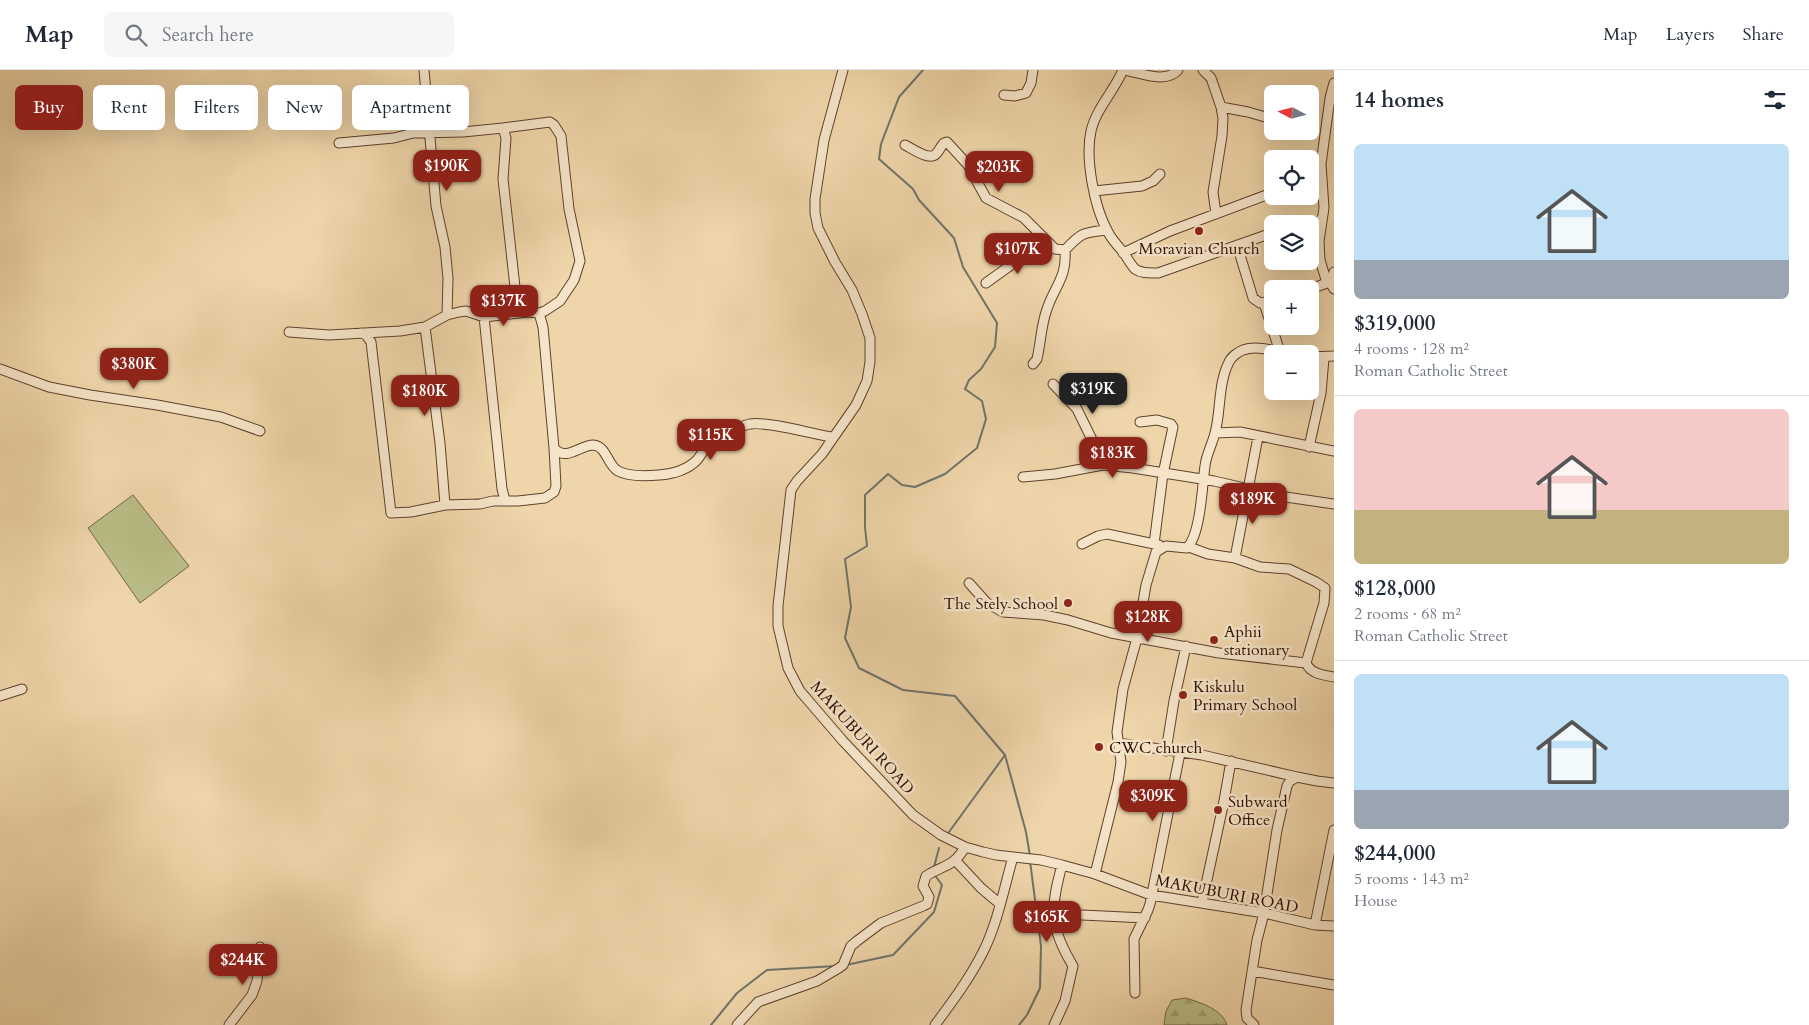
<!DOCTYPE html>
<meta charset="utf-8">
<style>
body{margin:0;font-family:Cardo,serif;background:#f6f6f7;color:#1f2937;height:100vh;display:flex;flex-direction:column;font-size:19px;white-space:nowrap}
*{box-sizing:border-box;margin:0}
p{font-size:16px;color:#747a83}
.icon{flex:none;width:28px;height:28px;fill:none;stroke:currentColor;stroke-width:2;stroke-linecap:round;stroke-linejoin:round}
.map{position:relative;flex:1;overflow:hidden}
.side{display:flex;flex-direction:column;background:#fff;width:475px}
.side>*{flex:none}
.banner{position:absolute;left:15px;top:15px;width:475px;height:45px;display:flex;gap:10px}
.needle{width:32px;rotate:277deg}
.buttons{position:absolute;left:1264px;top:15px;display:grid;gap:10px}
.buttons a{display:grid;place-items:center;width:55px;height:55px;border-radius:8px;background:#fff;box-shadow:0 5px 20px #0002;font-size:25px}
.price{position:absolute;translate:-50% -42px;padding:0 11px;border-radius:10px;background:#8f2418;color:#fff;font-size:16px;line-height:32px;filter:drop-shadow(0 1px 2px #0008)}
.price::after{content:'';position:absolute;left:50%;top:30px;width:15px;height:11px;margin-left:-8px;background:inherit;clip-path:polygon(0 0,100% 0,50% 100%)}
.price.on{background:#222;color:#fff}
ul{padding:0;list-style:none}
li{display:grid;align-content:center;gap:10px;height:265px;padding:0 20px}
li+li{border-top:1px solid #e0e1e3}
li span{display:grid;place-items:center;height:155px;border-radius:8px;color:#555}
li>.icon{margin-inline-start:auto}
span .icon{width:90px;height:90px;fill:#fffc;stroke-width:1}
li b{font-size:21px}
h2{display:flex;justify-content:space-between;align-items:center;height:60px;padding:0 20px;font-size:21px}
.chip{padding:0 18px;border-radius:8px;background:#fff;box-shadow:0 5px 20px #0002;font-size:18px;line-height:45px}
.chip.on{background:#8f2418;color:#fff}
header{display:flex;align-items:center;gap:30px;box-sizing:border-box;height:70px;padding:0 25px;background:#fff;border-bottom:1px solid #e0e1e3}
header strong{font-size:24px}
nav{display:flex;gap:28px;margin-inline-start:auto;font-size:18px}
.search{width:350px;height:45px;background:#f6f6f7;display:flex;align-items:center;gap:12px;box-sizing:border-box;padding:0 18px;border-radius:8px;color:#747a83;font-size:19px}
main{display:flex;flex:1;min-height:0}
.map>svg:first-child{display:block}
.forest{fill:url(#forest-firs);stroke:#746644}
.pitch{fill:#babd87;stroke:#746644}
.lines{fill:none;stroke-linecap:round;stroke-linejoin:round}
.stream{stroke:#6f746a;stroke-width:2}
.minor-casing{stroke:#5f402c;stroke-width:11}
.minor{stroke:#f5e4c8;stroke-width:9}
.poi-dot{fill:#8f2418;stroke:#f5e4c8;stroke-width:2}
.labels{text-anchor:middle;stroke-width:5;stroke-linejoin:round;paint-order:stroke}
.poi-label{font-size:16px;fill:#2f0e02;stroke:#f5e4c8;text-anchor:start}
.street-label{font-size:16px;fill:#2f0e02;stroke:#f5e4c8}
</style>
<header>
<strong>Map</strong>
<div class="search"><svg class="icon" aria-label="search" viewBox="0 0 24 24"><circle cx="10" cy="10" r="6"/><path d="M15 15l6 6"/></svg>Search here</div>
<nav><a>Map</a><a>Layers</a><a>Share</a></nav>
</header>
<main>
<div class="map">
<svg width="1334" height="955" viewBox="0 0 1334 955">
<defs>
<pattern id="forest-firs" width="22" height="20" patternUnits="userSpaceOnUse" patternTransform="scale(1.25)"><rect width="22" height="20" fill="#babd87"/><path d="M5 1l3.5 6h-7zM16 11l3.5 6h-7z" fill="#a0a173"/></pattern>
</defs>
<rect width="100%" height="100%" fill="#efd6aa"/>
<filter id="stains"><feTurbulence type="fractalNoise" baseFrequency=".004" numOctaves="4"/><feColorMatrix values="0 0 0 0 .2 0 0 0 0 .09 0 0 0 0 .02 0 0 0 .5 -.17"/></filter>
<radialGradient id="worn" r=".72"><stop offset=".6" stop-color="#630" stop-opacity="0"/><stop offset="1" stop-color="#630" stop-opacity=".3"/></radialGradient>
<path class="forest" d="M 1186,928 C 1201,933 1222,939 1227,955 L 1164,955 L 1166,941 L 1172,930 Z"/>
<path class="pitch" d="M 133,425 L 189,496 L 140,533 L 88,458 Z"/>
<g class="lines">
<path class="stream" d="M 923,0 L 899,27 L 881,74 L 879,89 L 913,119 L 919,130 L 954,168 L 963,197 L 997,253 L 995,277 L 981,299 L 969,310 L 965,319 L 982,331 L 986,349 L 977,378 L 945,404 L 915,417 L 902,415 L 888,404 L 865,425 L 865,457 L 867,476 L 845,489 L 851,537 L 845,568 L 859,598 L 903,620 L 955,626 L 1005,685 L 1026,762 L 1030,786
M 949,762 L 1005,685
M 934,797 L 939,778
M 846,895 L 893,885 L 934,842 L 942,815 L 934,804
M 711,955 L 737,923 L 767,900 L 836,896
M 1019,955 L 1027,945 L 1040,918 L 1041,876 L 1030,791"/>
<defs>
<path id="minor" d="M 424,0 L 436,136 L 445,177 L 448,208 L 447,245
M 843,0 L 824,70 L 815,129 L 815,143 L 818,158 L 835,192 L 852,220 L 862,244 L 870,268 L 870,292 L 867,311 L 856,335 L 822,384 L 797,411 L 791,420 L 778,536 L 778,556 L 788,598 L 800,621 L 843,671 L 913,745 L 941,765 L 965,777 L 983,782 L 996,785 L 1041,790 L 1062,795 L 1095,804 L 1151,825 L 1264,843 L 1315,855 L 1334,856
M 1123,0 C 1114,21 1096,39 1091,61 C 1085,88 1094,137 1108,162 C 1112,170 1118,176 1124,183 C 1127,188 1131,195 1135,199 C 1142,204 1150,203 1158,203 L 1272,163
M 1125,0 C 1141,3 1166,14 1178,0
M 1203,0 L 1211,8 L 1221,37 L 1223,48 L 1222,66 L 1213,122 L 1216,144
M 1004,25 L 1015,26 L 1026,23 L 1031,13 L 1033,0
M 1221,37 L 1248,42 L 1272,49
M 503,58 L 550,52 L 554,55 L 561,66 L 569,139 L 580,191 L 574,210 L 560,231 L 545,241 L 539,243
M 339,73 L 394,68 L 413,63 L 463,62 L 503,58 L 506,68 L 503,109 L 516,226 L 521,237 L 528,242
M 905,75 C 913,79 929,91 936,84 C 939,81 941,76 944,73 L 947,72 L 968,95 L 986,128 L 1024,148 L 1055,179 L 1065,180 C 1082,162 1083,163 1106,160
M 1310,111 L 1321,107
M 1094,121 L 1142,116 L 1153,111 L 1160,104
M 1304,154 L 1322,150
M 1237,175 L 1253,228 L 1260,233 L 1272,231
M 1123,183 L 1170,161 L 1272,123
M 1334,202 L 1330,212 L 1334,219
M 986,213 L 1018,190 L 1049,173
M 1327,213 L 1320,190 L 1319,171 L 1324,138 L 1321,94 L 1330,28 L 1334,13
M 1310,219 L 1330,212
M 1264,233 L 1280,282
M 484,247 L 502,419 L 505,430
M 425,257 L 440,373 L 445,435
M 289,262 L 329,265 L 400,261 L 425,257 L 447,245 L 459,242 L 466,241 L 484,247 L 528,242 L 539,243 L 543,257 L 554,378 C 566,392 580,375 593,375 C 607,376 607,395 618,401 C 629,407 647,406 659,405 C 673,404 687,400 697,390 C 701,385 704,379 709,375 C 719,366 737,357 750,354 C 768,351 812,364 832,367
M 361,263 L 366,265 L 371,272 L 391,443 L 411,442 L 445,435 L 480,434 L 493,431 L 518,431 L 545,428 L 554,422 L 556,416 L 554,378
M 1310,287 L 1334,286
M 1033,294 L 1037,289 C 1041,272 1041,255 1047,239 C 1055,215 1067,208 1065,180
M 0,299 L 49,317 L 90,325 L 157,335 L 221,347 L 260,361
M 1053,314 L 1077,339 L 1099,384 L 1103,395
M 1140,352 L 1157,350 L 1171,354 L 1173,357 L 1163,404 L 1154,474
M 1215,363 L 1240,362 L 1334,381
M 1309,377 L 1321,323 L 1324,288
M 1023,407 L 1055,404 L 1103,395 L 1133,398 L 1214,411 L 1279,426 L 1334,434
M 1082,474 L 1098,466 L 1107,464 L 1159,475
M 1189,477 L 1208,484 L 1235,488 L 1260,497 L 1289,499 L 1316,512 L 1325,518 L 1324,533 L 1306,593 C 1311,604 1323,605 1334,607
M 1235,488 L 1258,367
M 969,513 L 987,533 L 1003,542 L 1044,545 L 1068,550 L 1111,563 L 1219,583 L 1306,593
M 0,626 L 22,619
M 1118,673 L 1202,685 L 1297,707
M 1166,681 L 1174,631 L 1186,576
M 955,790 L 981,818 L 1000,834
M 1095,804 L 1118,712 L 1121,692 L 1117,662 L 1123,619 L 1137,568 L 1146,515 L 1156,482 L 1166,476 L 1187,478 C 1201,464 1202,416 1205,396 C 1206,385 1212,375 1215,363 C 1221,341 1218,313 1229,292 C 1231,287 1238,282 1243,280 C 1257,275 1275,281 1289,284
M 1202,833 L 1224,731 L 1231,691
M 1082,845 L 1145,848
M 1315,855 L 1334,760
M 1252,901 L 1334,915
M 1135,923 L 1134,869 L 1148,840 L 1150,834 L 1180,683
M 229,955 L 252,925 L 257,911 L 260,877
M 737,955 L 758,932 L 817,911 L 839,898 L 843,895 L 851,876 L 857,871 L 881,853 L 923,836 L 927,834 L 929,827 L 923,816 L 926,806 C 943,795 954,797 965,777
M 935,955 C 952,932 970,908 983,882 C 998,852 1004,818 1013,787
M 1054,955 L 1065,931 L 1073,896 C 1049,856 1050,839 1062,795
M 1254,955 L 1247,948 L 1246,940 L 1257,870 L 1264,843 L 1277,760 L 1287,716 L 1290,711 L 1297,707 L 1317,711 L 1334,713"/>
</defs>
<use href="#minor" class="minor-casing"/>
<use href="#minor" class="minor"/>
</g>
<g class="poi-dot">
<circle cx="1199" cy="161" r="5"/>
<circle cx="1068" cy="533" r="5"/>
<circle cx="1214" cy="570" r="5"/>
<circle cx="1183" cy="625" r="5"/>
<circle cx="1099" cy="677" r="5"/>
<circle cx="1218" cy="740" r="5"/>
</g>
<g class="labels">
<g class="poi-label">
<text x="1199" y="184" text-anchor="middle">Moravian Church</text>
<text x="1058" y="539" text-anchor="end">The Stely School</text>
<text x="1224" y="567">Aphii<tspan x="1224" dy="18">stationary</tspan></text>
<text x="1193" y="622">Kiskulu<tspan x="1193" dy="18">Primary School</tspan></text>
<text x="1109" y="683">CWC church</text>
<text x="1228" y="737">Subward<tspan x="1228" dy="18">Office</tspan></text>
</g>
<g class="street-label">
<text transform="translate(863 667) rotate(48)" y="6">MAKUBURI ROAD</text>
<text transform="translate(1227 823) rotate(11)" y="6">MAKUBURI ROAD</text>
</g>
</g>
<rect width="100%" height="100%" filter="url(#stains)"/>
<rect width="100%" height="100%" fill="url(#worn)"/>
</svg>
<div class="buttons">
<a><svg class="needle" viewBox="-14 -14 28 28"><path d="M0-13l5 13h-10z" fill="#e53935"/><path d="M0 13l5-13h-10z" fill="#747a83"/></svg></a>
<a><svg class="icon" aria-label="locate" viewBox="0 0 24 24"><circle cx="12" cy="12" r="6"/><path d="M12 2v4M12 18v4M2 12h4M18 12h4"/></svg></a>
<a><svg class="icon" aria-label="layers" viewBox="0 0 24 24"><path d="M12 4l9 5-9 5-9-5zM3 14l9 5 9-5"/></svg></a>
<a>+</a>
<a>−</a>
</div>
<b class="price" style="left:447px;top:122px">$190K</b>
<b class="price" style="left:999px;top:123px">$203K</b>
<b class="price" style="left:1018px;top:205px">$107K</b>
<b class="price" style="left:504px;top:257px">$137K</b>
<b class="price" style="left:134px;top:320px">$380K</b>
<b class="price on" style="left:1093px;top:345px">$319K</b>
<b class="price" style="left:425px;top:347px">$180K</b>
<b class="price" style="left:711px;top:391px">$115K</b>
<b class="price" style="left:1113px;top:409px">$183K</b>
<b class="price" style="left:1253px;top:455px">$189K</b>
<b class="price" style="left:1148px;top:573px">$128K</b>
<b class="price" style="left:1153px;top:752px">$309K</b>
<b class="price" style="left:1047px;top:873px">$165K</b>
<b class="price" style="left:243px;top:916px">$244K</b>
<div class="banner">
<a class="chip on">Buy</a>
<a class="chip">Rent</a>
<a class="chip">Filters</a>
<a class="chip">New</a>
<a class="chip">Apartment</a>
</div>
</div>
<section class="side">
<h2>14 homes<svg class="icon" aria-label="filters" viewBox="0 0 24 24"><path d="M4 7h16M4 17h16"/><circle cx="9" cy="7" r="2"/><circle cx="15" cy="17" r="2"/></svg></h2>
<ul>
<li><span style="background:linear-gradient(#bfe0f5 75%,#9aa5b1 0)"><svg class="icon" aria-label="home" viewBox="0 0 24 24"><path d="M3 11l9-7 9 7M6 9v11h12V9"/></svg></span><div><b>$319,000</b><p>4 rooms · 128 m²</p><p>Roman Catholic Street</p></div></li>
<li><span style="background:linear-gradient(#f6c9c9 65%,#c2b280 0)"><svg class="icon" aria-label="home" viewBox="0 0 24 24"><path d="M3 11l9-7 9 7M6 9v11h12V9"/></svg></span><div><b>$128,000</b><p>2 rooms · 68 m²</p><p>Roman Catholic Street</p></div></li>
<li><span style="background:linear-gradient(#bfe0f5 75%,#9aa5b1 0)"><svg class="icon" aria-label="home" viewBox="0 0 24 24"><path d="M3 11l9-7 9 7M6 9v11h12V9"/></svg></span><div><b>$244,000</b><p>5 rooms · 143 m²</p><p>House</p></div></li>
</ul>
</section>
</main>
